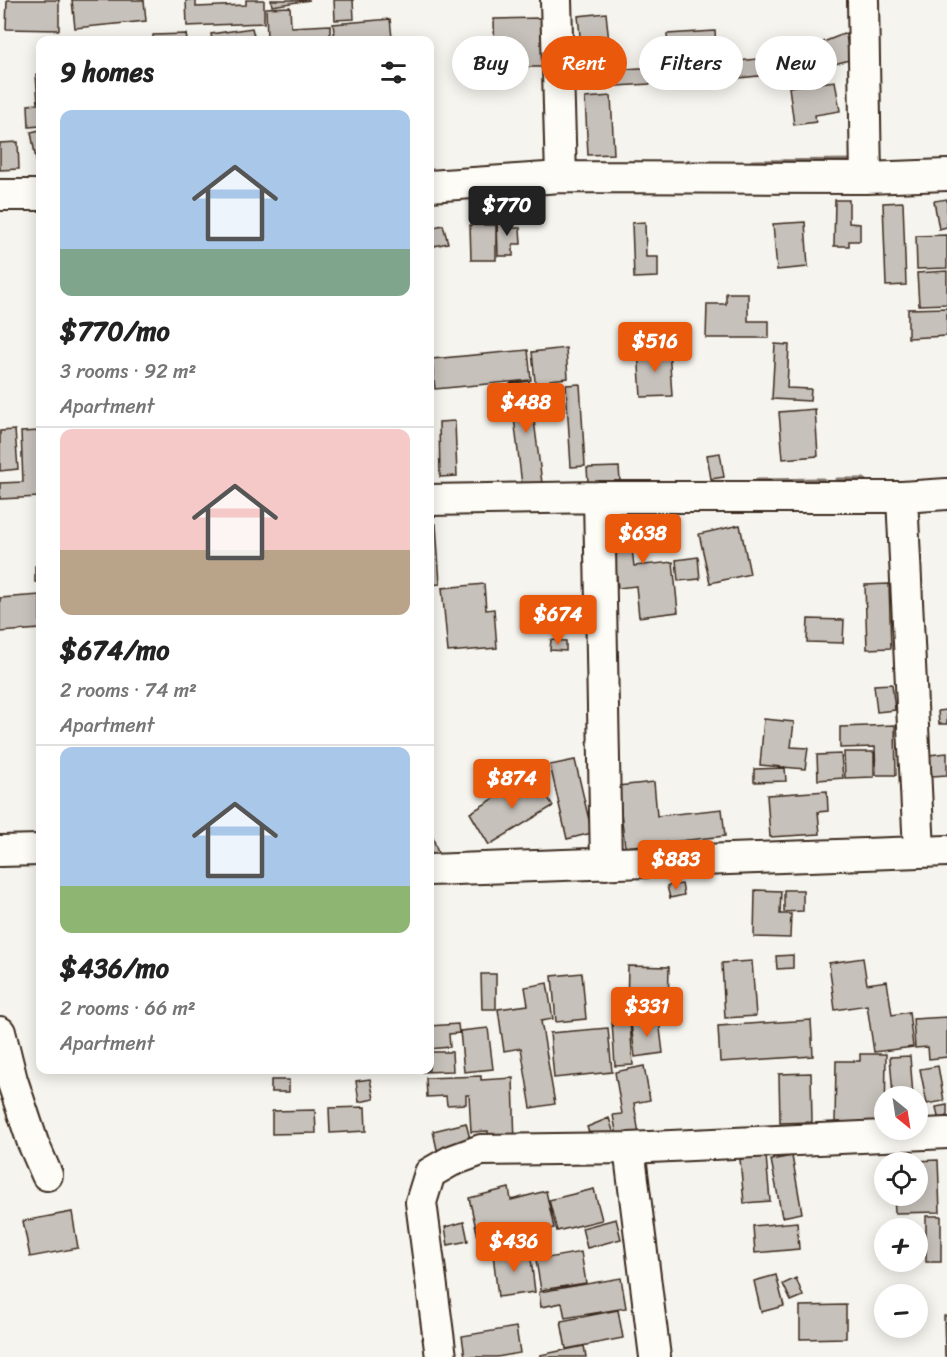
<!DOCTYPE html>
<meta charset="utf-8">
<style>
body{margin:0;font-family:Sriracha,sans-serif;background:#f2f2f2;color:#222;height:100vh;display:flex;flex-direction:column;font-size:22px;white-space:nowrap}
*{box-sizing:border-box;margin:0}
p{font-size:20px;color:#767676}
.icon{flex:none;width:33px;height:33px;fill:none;stroke:currentColor;stroke-width:2;stroke-linecap:round;stroke-linejoin:round}
.map{position:relative;flex:1;overflow:hidden}
.panel{position:absolute;left:36px;top:36px;width:398px;height:1038px;display:flex;flex-direction:column;background:#fff;border-radius:12px;box-shadow:0 3px 15px #0003}
.panel>*{flex:none}
.banner{position:absolute;left:452px;top:36px;width:405px;height:54px;display:flex;gap:12px}
.needle{width:39px;rotate:150deg}
.buttons{position:absolute;left:874px;top:1086px;display:grid;gap:12px}
.buttons a{display:grid;place-items:center;width:54px;height:54px;border-radius:50%;background:#fff;box-shadow:0 3px 15px #0003;font-size:30px}
.price{position:absolute;translate:-50% -51px;padding:0 14px;border-radius:6px;background:#ea580c;color:#fff;font-size:20px;line-height:39px;filter:drop-shadow(0 2px 3px #0008)}
.price::after{content:'';position:absolute;left:50%;top:36px;width:18px;height:14px;margin-left:-9px;background:inherit;clip-path:polygon(0 0,100% 0,50% 100%)}
.price.selected{background:#222;color:#fff}
ul{padding:0;list-style:none}
li{display:grid;align-content:center;gap:12px;height:318px;padding:0 24px}
li+li{border-top:2px solid #e0e0e0}
li span{display:grid;place-items:center;height:186px;border-radius:12px;color:#555}
li>.icon{margin-inline-start:auto}
span .icon{width:108px;height:108px;fill:#fffc;stroke-width:1}
li b{font-size:26px}
h2{display:flex;justify-content:space-between;align-items:center;height:72px;padding:0 24px;font-size:26px}
.pill{padding:0 21px;border-radius:27px;background:#fff;box-shadow:0 3px 15px #0003;font-size:21px;line-height:54px}
.pill.selected{background:#ea580c;color:#fff}
.map>svg:first-child{display:block}
.lines{fill:none;stroke-linecap:round;stroke-linejoin:round}
.stream{stroke:#84786e;stroke-width:7}
.building{fill:#c7c1bb;stroke:#3b2a1e;stroke-width:1.5}
.minor-casing{stroke:#3b2a1e;stroke-width:34}
.minor{stroke:#fdfcf7;stroke-width:30}
</style>
<div class="map">
<svg width="947" height="1357" viewBox="0 0 947 1357">
<rect width="100%" height="100%" fill="#f5f4ee"/>
<filter id="ink" filterUnits="userSpaceOnUse"><feTurbulence type="fractalNoise" baseFrequency=".0167" numOctaves="2"/><feDisplacementMap in="SourceGraphic" scale="12" xChannelSelector="R" yChannelSelector="G"/><feConvolveMatrix kernelMatrix="1 2 1 2 8 2 1 2 1" color-interpolation-filters="sRGB"/></filter>
<g filter="url(#ink)">
<g class="lines">
<path class="stream" d="M 753,163 L 853,162
M 838,481 L 863,481
M 758,482 L 822,481"/>
</g>
<path class="building" d="M 7,0 L 59,0 L 59,30 L 6,29 Z
M 72,0 L 144,0 L 146,21 L 75,28 Z
M 186,0 L 196,0 L 196,7 L 246,5 L 246,0 L 264,0 L 264,23 L 187,26 Z
M 271,0 L 310,0 L 272,6 Z
M 334,0 L 353,0 L 354,19 L 335,20 Z
M 290,7 L 291,27 L 330,25 L 330,37 L 267,40 L 266,8 Z
M 606,13 L 610,52 L 582,55 L 578,16 Z
M 541,18 L 542,67 L 495,67 L 494,19 Z
M 390,19 L 392,38 L 368,40 L 335,40 L 333,24 Z
M 252,28 L 255,40 L 212,40 L 211,34 Z
M 715,31 L 718,80 L 583,88 L 582,72 L 669,66 L 667,34 Z
M 846,33 L 849,60 L 817,69 L 806,49 Z
M 186,34 L 187,40 L 153,40 L 153,35 Z
M 804,54 L 804,75 L 777,76 L 776,56 Z
M 767,58 L 768,75 L 719,80 L 718,63 Z
M 40,74 L 40,126 L 29,127 L 28,105 L 38,104 L 36,75 Z
M 835,81 L 840,111 L 815,115 L 816,122 L 794,125 L 789,87 Z
M 611,96 L 614,154 L 588,155 L 585,98 Z
M 40,130 L 40,170 L 38,171 L 31,132 Z
M 18,142 L 19,169 L 0,170 L 0,143 Z
M 947,199 L 947,227 L 939,229 L 934,201 Z
M 835,200 L 849,200 L 849,223 L 860,224 L 860,241 L 849,241 L 849,246 L 834,246 Z
M 903,202 L 906,285 L 886,286 L 883,203 Z
M 512,219 L 513,228 L 520,228 L 521,244 L 513,244 L 513,256 L 498,256 L 497,220 Z
M 645,222 L 646,257 L 658,257 L 658,277 L 634,278 L 632,223 Z
M 805,222 L 808,267 L 777,270 L 773,224 Z
M 443,225 L 448,243 L 434,246 L 430,228 Z
M 470,225 L 496,225 L 496,260 L 471,260 Z
M 947,235 L 947,268 L 917,269 L 916,236 Z
M 947,271 L 947,304 L 919,305 L 917,273 Z
M 726,293 L 748,293 L 748,321 L 769,321 L 769,338 L 706,338 L 707,304 L 726,304 Z
M 947,308 L 947,336 L 908,338 L 908,309 Z
M 775,344 L 789,345 L 787,388 L 811,389 L 810,401 L 772,399 Z
M 566,348 L 568,378 L 550,380 L 552,400 L 537,401 L 532,352 Z
M 669,348 L 672,396 L 641,397 L 638,350 Z
M 528,350 L 531,380 L 435,389 L 432,359 Z
M 529,381 L 542,483 L 522,485 L 510,384 Z
M 580,384 L 585,466 L 571,467 L 566,385 Z
M 815,409 L 818,456 L 783,459 L 779,412 Z
M 455,421 L 457,476 L 440,477 L 439,422 Z
M 15,430 L 18,469 L 0,471 L 0,431 Z
M 40,431 L 40,497 L 0,499 L 0,483 L 23,482 L 21,432 Z
M 720,453 L 724,477 L 711,479 L 707,455 Z
M 619,467 L 620,481 L 588,482 L 587,468 Z
M 662,509 L 664,527 L 630,531 L 634,566 L 673,562 L 678,612 L 639,617 L 636,586 L 618,588 L 610,515 Z
M 436,524 L 440,584 L 429,585 L 429,525 Z
M 740,525 L 750,574 L 710,583 L 699,534 Z
M 698,557 L 700,579 L 678,581 L 676,560 Z
M 35,566 L 40,566 L 40,582 L 35,582 Z
M 484,584 L 486,610 L 494,609 L 497,648 L 448,652 L 442,588 Z
M 889,584 L 891,648 L 867,649 L 865,585 Z
M 40,595 L 40,629 L 0,632 L 0,598 Z
M 808,619 L 844,620 L 843,643 L 807,642 Z
M 551,640 L 566,641 L 566,651 L 550,650 Z
M 892,684 L 895,710 L 877,712 L 874,685 Z
M 947,710 L 947,724 L 939,724 L 938,711 Z
M 764,719 L 794,722 L 791,747 L 808,748 L 805,769 L 760,765 Z
M 895,725 L 896,775 L 876,775 L 875,747 L 840,748 L 840,727 Z
M 844,752 L 874,752 L 874,777 L 845,778 Z
M 947,753 L 947,775 L 932,776 L 929,755 Z
M 841,754 L 843,778 L 818,780 L 817,755 Z
M 575,760 L 592,833 L 567,839 L 550,765 Z
M 785,768 L 786,781 L 754,782 L 754,769 Z
M 534,774 L 553,806 L 489,845 L 470,813 Z
M 654,782 L 657,816 L 722,809 L 725,836 L 625,847 L 618,786 Z
M 827,791 L 828,811 L 818,812 L 820,834 L 770,837 L 767,795 Z
M 432,835 L 438,853 L 429,856 L 429,836 Z
M 682,884 L 684,895 L 670,898 L 667,886 Z
M 755,890 L 781,891 L 780,914 L 791,914 L 790,938 L 754,937 Z
M 784,890 L 803,890 L 803,911 L 784,912 Z
M 793,955 L 793,968 L 777,969 L 776,956 Z
M 863,958 L 867,984 L 887,981 L 892,1015 L 909,1012 L 913,1047 L 874,1052 L 867,1005 L 835,1010 L 829,963 Z
M 752,961 L 756,1016 L 725,1018 L 722,963 Z
M 628,966 L 669,967 L 668,1009 L 627,1008 Z
M 582,973 L 586,1019 L 556,1022 L 552,976 Z
M 481,974 L 496,974 L 496,1009 L 482,1009 Z
M 547,983 L 553,1019 L 541,1021 L 555,1104 L 531,1108 L 521,1048 L 504,1051 L 498,1009 L 528,1005 L 525,987 Z
M 947,1017 L 947,1057 L 929,1059 L 928,1047 L 915,1048 L 913,1019 Z
M 659,1020 L 663,1053 L 635,1057 L 631,1023 Z
M 811,1020 L 813,1056 L 720,1062 L 718,1026 Z
M 630,1021 L 633,1065 L 615,1066 L 612,1022 Z
M 458,1024 L 459,1033 L 449,1034 L 450,1047 L 429,1049 L 429,1026 Z
M 488,1028 L 493,1069 L 464,1072 L 460,1031 Z
M 608,1028 L 612,1072 L 554,1078 L 550,1033 Z
M 429,1052 L 452,1052 L 453,1071 L 423,1072 L 423,1070 L 429,1070 Z
M 860,1054 L 886,1054 L 885,1124 L 835,1124 L 836,1061 L 860,1061 Z
M 910,1056 L 913,1096 L 893,1096 L 890,1057 Z
M 644,1066 L 650,1100 L 634,1103 L 639,1134 L 617,1137 L 613,1115 L 622,1114 L 615,1072 Z
M 938,1066 L 944,1101 L 927,1104 L 920,1069 Z
M 811,1073 L 812,1122 L 780,1123 L 779,1074 Z
M 481,1076 L 481,1080 L 513,1078 L 515,1145 L 489,1146 L 488,1131 L 471,1132 L 469,1095 L 466,1095 L 466,1104 L 447,1105 L 446,1096 L 427,1097 L 426,1078 Z
M 370,1079 L 374,1099 L 359,1102 L 356,1081 Z
M 271,1080 L 289,1080 L 289,1092 L 271,1092 Z
M 947,1105 L 947,1120 L 939,1122 L 936,1107 Z
M 365,1107 L 366,1131 L 330,1133 L 329,1108 Z
M 315,1110 L 316,1133 L 272,1134 L 272,1111 Z
M 609,1118 L 614,1134 L 592,1142 L 587,1127 Z
M 466,1123 L 472,1147 L 438,1154 L 433,1131 Z
M 766,1156 L 770,1201 L 744,1203 L 740,1159 Z
M 792,1156 L 802,1213 L 782,1217 L 771,1160 Z
M 938,1160 L 940,1212 L 895,1213 L 894,1196 L 918,1196 L 918,1162 L 914,1162 L 914,1161 Z
M 509,1188 L 511,1200 L 546,1191 L 554,1228 L 511,1239 L 510,1234 L 479,1241 L 469,1198 Z
M 594,1189 L 602,1220 L 557,1231 L 549,1200 Z
M 72,1212 L 78,1248 L 30,1257 L 23,1221 Z
M 926,1216 L 941,1216 L 941,1262 L 926,1262 Z
M 616,1219 L 621,1239 L 587,1248 L 582,1228 Z
M 464,1222 L 468,1241 L 448,1245 L 445,1227 Z
M 797,1222 L 799,1249 L 755,1253 L 753,1226 Z
M 530,1250 L 535,1292 L 498,1297 L 493,1254 Z
M 581,1252 L 586,1283 L 541,1290 L 536,1260 Z
M 776,1275 L 784,1306 L 761,1312 L 754,1281 Z
M 621,1278 L 626,1308 L 565,1318 L 562,1303 L 541,1307 L 539,1292 Z
M 796,1278 L 803,1296 L 791,1301 L 783,1284 Z
M 846,1305 L 846,1338 L 800,1339 L 800,1306 Z
M 618,1310 L 623,1338 L 566,1349 L 561,1321 Z
M 944,1316 L 947,1316 L 947,1356 L 945,1356 Z
M 516,1327 L 520,1353 L 497,1357 L 465,1357 L 462,1336 Z
M 584,1346 L 586,1357 L 540,1357 L 540,1355 Z"/>
<g class="lines">
<defs>
<path id="minor" d="M 556,0 L 561,177
M 863,0 L 866,178
M 429,186 L 561,177 L 866,178 L 947,175
M 0,195 L 40,195
M 599,497 L 606,864
M 902,497 L 919,851
M 429,500 L 599,497 L 902,497 L 947,494
M 0,851 L 40,850
M 429,870 L 947,851
M 0,1032 L 12,1080 L 33,1143 L 47,1175
M 629,1148 L 655,1357
M 441,1357 L 421,1202 L 430,1173 L 451,1161 L 481,1150 L 629,1148 L 947,1133"/>
</defs>
<use href="#minor" class="minor-casing"/>
<use href="#minor" class="minor"/>
</g>
</g>
</svg>
<div class="buttons">
<a><svg class="needle" viewBox="-14 -14 28 28"><path d="M0-13l5 13h-10z" fill="#e53935"/><path d="M0 13l5-13h-10z" fill="#767676"/></svg></a>
<a><svg class="icon" aria-label="locate" viewBox="0 0 24 24"><circle cx="12" cy="12" r="6"/><path d="M12 2v4M12 18v4M2 12h4M18 12h4"/></svg></a>
<a>+</a>
<a>−</a>
</div>
<b class="price selected" style="left:507px;top:237px">$770</b>
<b class="price" style="left:655px;top:373px">$516</b>
<b class="price" style="left:526px;top:434px">$488</b>
<b class="price" style="left:643px;top:565px">$638</b>
<b class="price" style="left:558px;top:646px">$674</b>
<b class="price" style="left:512px;top:810px">$874</b>
<b class="price" style="left:676px;top:891px">$883</b>
<b class="price" style="left:647px;top:1038px">$331</b>
<b class="price" style="left:514px;top:1273px">$436</b>
<div class="banner">
<a class="pill">Buy</a>
<a class="pill selected">Rent</a>
<a class="pill">Filters</a>
<a class="pill">New</a>
</div>
<section class="panel">
<h2>9 homes<svg class="icon" aria-label="filters" viewBox="0 0 24 24"><path d="M4 7h16M4 17h16"/><circle cx="9" cy="7" r="2"/><circle cx="15" cy="17" r="2"/></svg></h2>
<ul>
<li><span style="background:linear-gradient(#a9c7e8 75%,#7fa58c 0)"><svg class="icon" aria-label="home" viewBox="0 0 24 24"><path d="M3 11l9-7 9 7M6 9v11h12V9"/></svg></span><div><b>$770/mo</b><p>3 rooms · 92 m²</p><p>Apartment</p></div></li>
<li><span style="background:linear-gradient(#f6c9c9 65%,#b9a48a 0)"><svg class="icon" aria-label="home" viewBox="0 0 24 24"><path d="M3 11l9-7 9 7M6 9v11h12V9"/></svg></span><div><b>$674/mo</b><p>2 rooms · 74 m²</p><p>Apartment</p></div></li>
<li><span style="background:linear-gradient(#a9c7e8 75%,#8fb573 0)"><svg class="icon" aria-label="home" viewBox="0 0 24 24"><path d="M3 11l9-7 9 7M6 9v11h12V9"/></svg></span><div><b>$436/mo</b><p>2 rooms · 66 m²</p><p>Apartment</p></div></li>
</ul>
</section>
</div>
